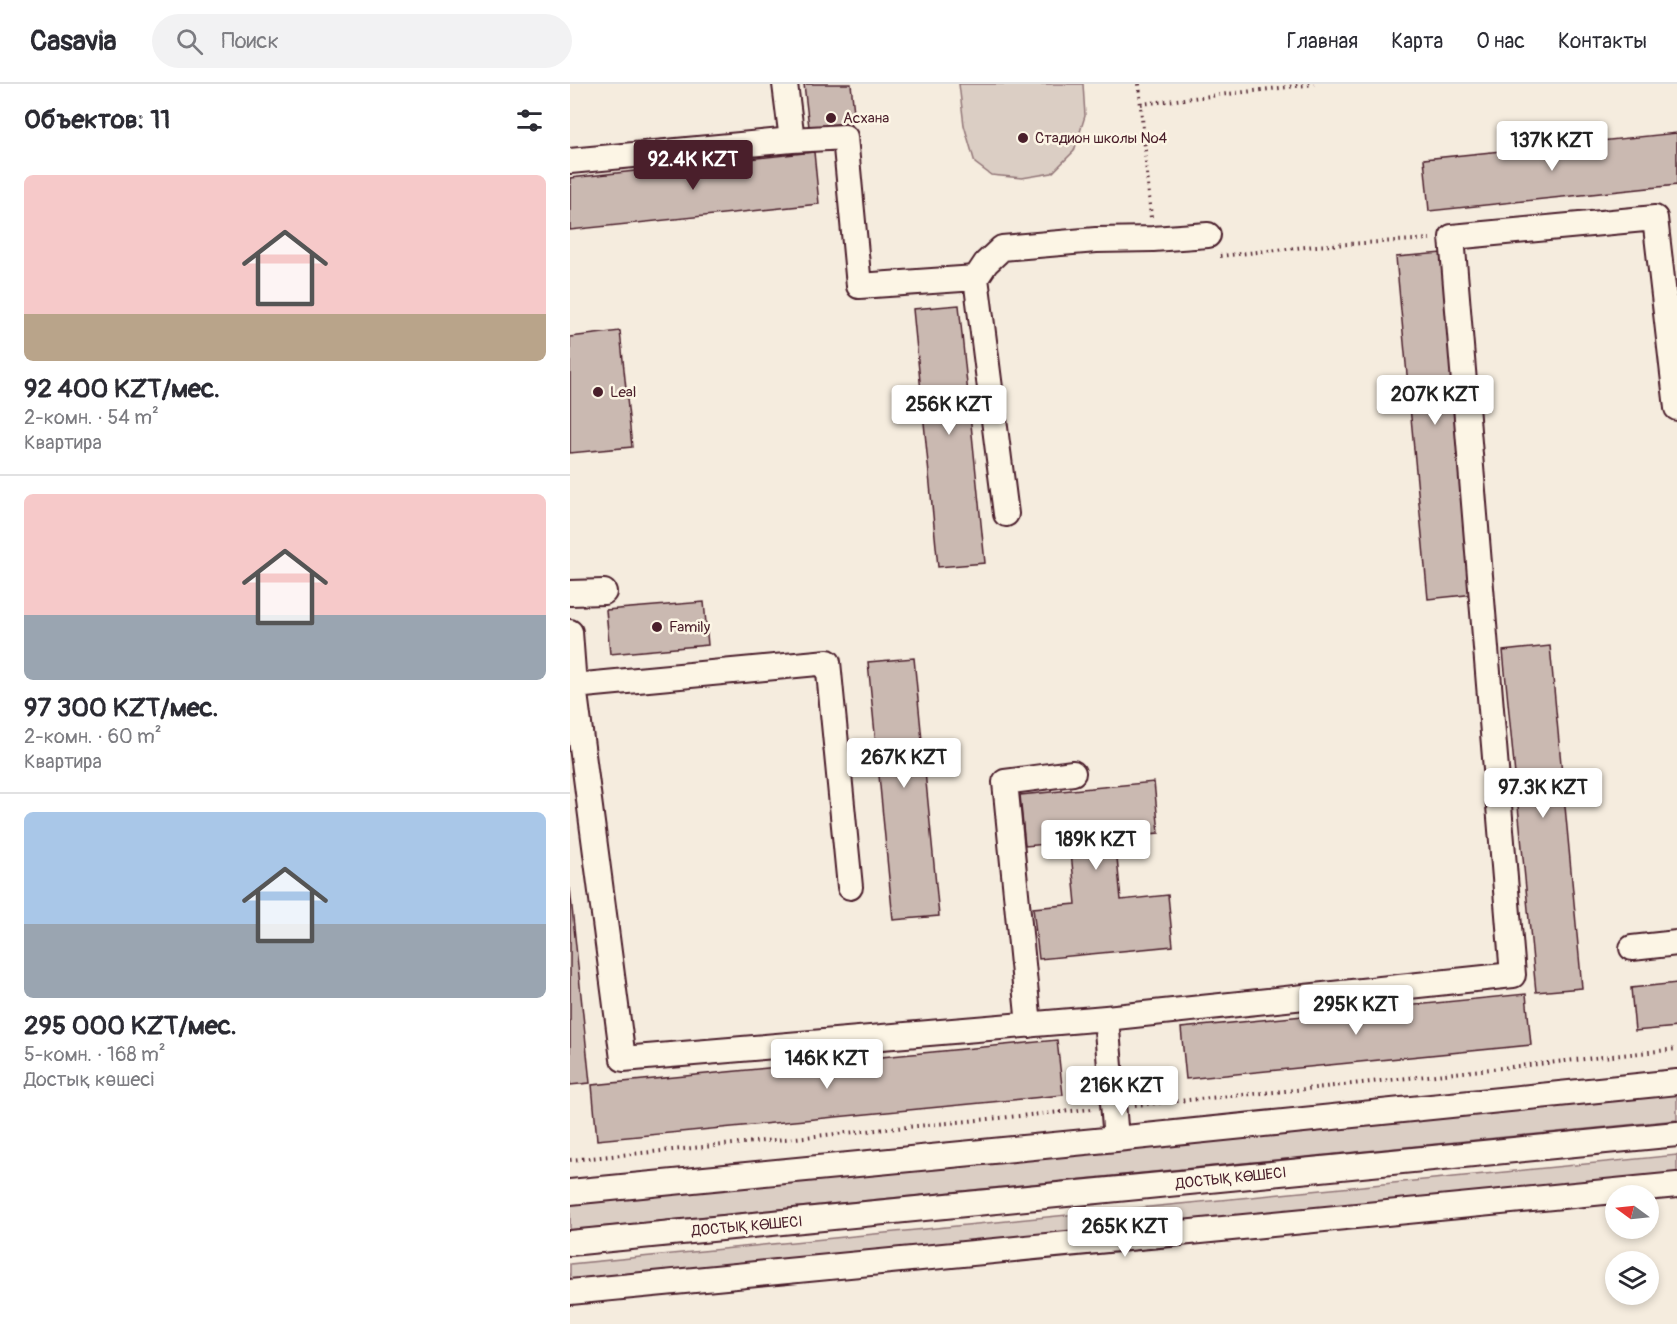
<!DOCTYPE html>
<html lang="ru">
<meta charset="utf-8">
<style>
body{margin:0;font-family:Pangolin,sans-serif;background:#f2f2f3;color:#2b2b33;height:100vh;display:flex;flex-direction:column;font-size:22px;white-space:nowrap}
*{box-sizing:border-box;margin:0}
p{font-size:20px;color:#7c7c81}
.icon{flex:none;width:33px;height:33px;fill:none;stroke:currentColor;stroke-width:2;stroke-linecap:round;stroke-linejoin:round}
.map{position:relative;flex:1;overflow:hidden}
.details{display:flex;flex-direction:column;background:#fff;width:570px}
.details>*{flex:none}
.needle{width:39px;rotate:285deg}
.buttons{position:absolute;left:1035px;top:1101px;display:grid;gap:12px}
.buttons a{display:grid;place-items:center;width:54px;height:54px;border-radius:50%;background:#fff;box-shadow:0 3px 9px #0003;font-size:30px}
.price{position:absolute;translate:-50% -51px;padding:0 14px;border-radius:6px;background:#fff;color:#222;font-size:20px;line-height:39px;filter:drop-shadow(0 2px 3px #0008)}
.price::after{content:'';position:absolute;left:50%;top:36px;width:18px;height:14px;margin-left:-9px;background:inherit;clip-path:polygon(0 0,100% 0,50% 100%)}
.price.active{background:#4a1f2b;color:#fff}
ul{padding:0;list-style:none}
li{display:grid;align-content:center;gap:12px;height:318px;padding:0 24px}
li+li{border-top:2px solid #e1e1e2}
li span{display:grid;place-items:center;height:186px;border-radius:9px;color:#555}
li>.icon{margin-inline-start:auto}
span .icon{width:108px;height:108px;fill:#fffc;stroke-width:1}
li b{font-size:26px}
h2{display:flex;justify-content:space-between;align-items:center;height:72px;padding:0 24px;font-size:26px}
header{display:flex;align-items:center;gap:36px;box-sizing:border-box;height:84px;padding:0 30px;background:#fff;border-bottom:2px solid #e1e1e2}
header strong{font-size:28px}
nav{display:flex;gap:33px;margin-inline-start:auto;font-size:21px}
.search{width:420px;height:54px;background:#f2f2f3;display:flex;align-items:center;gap:15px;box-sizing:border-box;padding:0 21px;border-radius:33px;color:#7c7c81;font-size:22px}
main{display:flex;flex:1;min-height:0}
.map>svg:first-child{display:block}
.green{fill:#dbcec4;stroke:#927678;stroke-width:1.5}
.building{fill:#cab9b1;stroke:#4a1f2b;stroke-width:1.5}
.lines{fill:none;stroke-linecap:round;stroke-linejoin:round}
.minor-casing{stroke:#4a1f2b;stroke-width:28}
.path{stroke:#4a1f2b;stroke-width:4;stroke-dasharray:1.5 4.5;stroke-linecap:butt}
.minor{stroke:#fcf5e5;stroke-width:24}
.poi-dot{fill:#4a1f2b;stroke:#fcf5e5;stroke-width:2}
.labels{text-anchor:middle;stroke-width:5;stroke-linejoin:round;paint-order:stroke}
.poi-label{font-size:15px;fill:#4a1f2b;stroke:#fcf5e5;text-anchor:start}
.street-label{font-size:15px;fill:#4a1f2b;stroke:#fcf5e5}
</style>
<header>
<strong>Casavia</strong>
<div class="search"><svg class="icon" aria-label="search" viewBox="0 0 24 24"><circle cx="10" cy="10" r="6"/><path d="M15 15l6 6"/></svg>Поиск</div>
<nav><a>Главная</a><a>Карта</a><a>О нас</a><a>Контакты</a></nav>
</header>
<main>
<section class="details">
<h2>Объектов: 11<svg class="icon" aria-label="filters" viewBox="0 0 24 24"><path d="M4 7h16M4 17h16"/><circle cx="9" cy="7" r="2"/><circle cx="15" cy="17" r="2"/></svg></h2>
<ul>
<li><span style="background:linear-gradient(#f6c9c9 75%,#b9a48a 0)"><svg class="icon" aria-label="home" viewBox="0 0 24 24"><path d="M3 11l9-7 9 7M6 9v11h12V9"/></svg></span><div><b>92 400 KZT/мес.</b><p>2-комн. · 54 m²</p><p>Квартира</p></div></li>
<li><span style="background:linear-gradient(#f6c9c9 65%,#9aa5b1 0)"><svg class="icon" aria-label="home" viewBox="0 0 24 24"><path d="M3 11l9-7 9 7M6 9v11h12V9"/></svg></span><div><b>97 300 KZT/мес.</b><p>2-комн. · 60 m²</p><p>Квартира</p></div></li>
<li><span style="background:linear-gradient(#a9c7e8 60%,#9aa5b1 0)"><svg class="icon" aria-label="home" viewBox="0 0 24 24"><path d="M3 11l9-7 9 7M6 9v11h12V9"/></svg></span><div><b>295 000 KZT/мес.</b><p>5-комн. · 168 m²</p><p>Достық көшесі</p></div></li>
</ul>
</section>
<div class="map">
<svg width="1107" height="1240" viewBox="0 0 1107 1240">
<rect width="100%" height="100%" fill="#f5ecde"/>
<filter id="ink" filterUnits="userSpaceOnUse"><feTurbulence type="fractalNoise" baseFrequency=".0167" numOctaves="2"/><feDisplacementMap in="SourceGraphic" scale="12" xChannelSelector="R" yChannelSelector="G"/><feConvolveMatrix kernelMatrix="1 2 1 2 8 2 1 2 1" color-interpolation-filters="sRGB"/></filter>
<g filter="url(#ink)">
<path class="green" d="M 389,0 L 513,0 L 515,32 L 504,67 L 482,89 L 452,94 L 421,91 L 405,79 L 394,41 Z
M 1107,1010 L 1107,1036 L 0,1146 L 0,1117 Z
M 1107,1071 L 1107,1089 L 0,1197 L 0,1180 Z"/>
<path class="building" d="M 234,0 L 281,0 L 285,38 L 239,43 Z
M 1107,49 L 1107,101 L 859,127 L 854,75 Z
M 244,68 L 249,120 L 0,146 L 0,94 Z
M 872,169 L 905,510 L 858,515 L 826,173 Z
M 389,221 L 415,479 L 368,483 L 343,225 Z
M 50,247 L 62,363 L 0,369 L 0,253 Z
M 134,518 L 138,561 L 40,570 L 36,526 Z
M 980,562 L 1012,904 L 966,908 L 933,567 Z
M 344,574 L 369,832 L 323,836 L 298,578 Z
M 584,698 L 589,749 L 545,753 L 551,816 L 598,811 L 603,862 L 469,875 L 463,824 L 506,820 L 500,758 L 455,762 L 450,711 Z
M 0,804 L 20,999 L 0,1001 Z
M 1107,899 L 1107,943 L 1065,947 L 1061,904 Z
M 956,910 L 961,961 L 616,995 L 611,944 Z
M 487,956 L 493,1011 L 27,1056 L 22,1001 Z"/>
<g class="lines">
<defs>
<path id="minor" d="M 222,56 L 275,53 L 289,202 L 406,194 L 436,430
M 0,77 L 222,56 L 215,0
M 406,194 L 416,179 L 432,164 L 526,156 L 583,155 L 638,151
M 0,509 L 34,508
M 0,548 L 4,602 L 53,975 L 536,934 L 943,891 L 882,153 L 1085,134 L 1107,324
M 4,602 L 258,578 L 280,803
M 1062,864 L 1107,859
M 536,934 L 546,1055
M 459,941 L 435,698 L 503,689
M 0,1108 L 546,1055 L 1107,998
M 0,1159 L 1107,1050
M 0,1208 L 1107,1101"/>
</defs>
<use href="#minor" class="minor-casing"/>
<path class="path" d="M 569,0 L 581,134
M 571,20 L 744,0
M 650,172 L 745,162 L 860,155
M 565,1021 L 736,1005 L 1107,965
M 0,1076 L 521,1025"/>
<use href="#minor" class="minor"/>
</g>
</g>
<g class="poi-dot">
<circle cx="261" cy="34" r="6"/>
<circle cx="453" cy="54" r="6"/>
<circle cx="28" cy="308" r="6"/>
<circle cx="87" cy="543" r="6"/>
</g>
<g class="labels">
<g class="poi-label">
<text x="273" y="39">Асхана</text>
<text x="465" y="59">Стадион школы №4</text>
<text x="40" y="313">Leal</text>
<text x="99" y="548">Family</text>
</g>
<g class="street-label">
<text transform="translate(661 1094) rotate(-6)" y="5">ДОСТЫҚ КӨШЕСІ</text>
<text transform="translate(177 1142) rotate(-5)" y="5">ДОСТЫҚ КӨШЕСІ</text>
</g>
</g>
</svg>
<div class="buttons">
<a><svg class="needle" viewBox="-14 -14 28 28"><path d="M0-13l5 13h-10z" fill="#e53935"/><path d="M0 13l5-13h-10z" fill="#7c7c81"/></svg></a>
<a><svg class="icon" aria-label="layers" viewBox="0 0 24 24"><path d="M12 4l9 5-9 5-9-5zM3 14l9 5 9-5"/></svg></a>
</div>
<b class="price" style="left:982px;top:88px">137K KZT</b>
<b class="price active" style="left:123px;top:107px">92.4K KZT</b>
<b class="price" style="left:865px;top:342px">207K KZT</b>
<b class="price" style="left:379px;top:352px">256K KZT</b>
<b class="price" style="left:334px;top:705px">267K KZT</b>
<b class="price" style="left:973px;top:735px">97.3K KZT</b>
<b class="price" style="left:526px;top:787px">189K KZT</b>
<b class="price" style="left:786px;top:952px">295K KZT</b>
<b class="price" style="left:257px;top:1006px">146K KZT</b>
<b class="price" style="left:552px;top:1033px">216K KZT</b>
<b class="price" style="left:555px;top:1174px">265K KZT</b>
</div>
</main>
